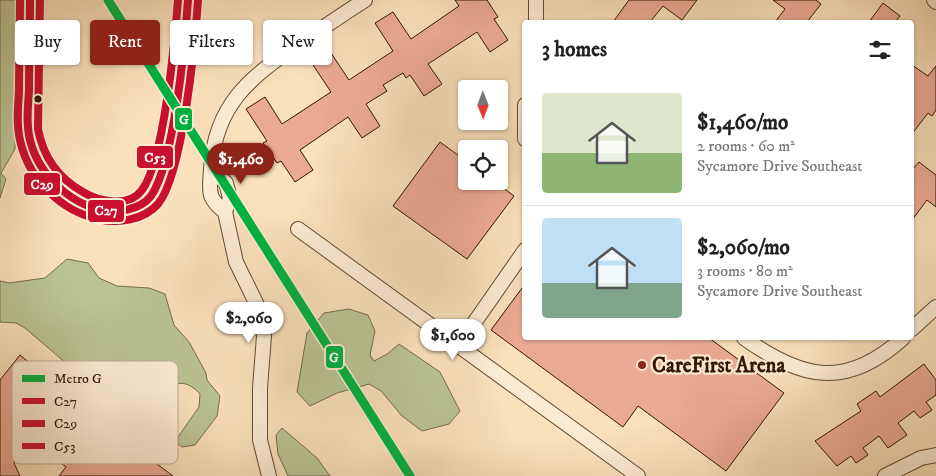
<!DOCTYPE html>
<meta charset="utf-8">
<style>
body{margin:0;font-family:"IM FELL DW Pica",serif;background:#f6f6f6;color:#222;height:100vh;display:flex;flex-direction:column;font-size:19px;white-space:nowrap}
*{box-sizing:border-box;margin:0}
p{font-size:16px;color:#767676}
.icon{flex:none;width:28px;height:28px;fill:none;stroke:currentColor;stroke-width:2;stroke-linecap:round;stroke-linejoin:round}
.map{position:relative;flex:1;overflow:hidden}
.panel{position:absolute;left:522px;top:20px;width:392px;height:320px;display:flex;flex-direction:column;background:#fff;border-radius:5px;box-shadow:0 1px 4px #0004}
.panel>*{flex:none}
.top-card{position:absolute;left:15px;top:20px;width:432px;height:45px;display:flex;gap:10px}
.needle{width:32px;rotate:179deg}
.fabs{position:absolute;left:458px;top:80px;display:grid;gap:10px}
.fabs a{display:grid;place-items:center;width:50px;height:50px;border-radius:5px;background:#fff;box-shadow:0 1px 4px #0004;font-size:25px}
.price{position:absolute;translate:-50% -42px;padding:0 11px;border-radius:18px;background:#fff;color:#222;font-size:16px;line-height:32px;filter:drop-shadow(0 1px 2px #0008)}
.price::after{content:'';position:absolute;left:50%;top:30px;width:15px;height:11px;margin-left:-8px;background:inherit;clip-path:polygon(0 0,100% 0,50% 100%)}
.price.current{background:#8f2418;color:#fff}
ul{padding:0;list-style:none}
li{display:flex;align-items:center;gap:15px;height:125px;padding:0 20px}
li+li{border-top:1px solid #e0e0e0}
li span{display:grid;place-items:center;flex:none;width:140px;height:100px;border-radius:5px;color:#555}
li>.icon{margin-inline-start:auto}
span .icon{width:60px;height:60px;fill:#fffc;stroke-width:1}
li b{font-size:21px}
h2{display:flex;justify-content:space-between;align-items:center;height:60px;padding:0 20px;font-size:21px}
.tag{padding:0 18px;border-radius:5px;background:#fff;box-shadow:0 1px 4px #0004;font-size:18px;line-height:45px}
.tag.current{background:#8f2418;color:#fff}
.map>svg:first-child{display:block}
.green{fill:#bac393;stroke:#766c4c}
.building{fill:#eaaa94;stroke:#331504}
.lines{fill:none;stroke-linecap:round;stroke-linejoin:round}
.minor-casing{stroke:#654832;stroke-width:16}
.minor{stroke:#fcebd3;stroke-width:14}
.bus-1-casing{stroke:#fcebd3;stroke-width:11}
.bus-2-casing{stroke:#fcebd3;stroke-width:11}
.bus-3-casing{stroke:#fcebd3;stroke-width:11}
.bus-1{stroke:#c8102e;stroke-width:8}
.bus-2{stroke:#c8102e;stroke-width:8}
.bus-3{stroke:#c8102e;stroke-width:8}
.metro-1-casing{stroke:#fcebd3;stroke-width:12}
.metro-1{stroke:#00b140;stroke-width:9}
.bus-dot{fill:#331504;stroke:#fcebd3;stroke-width:2}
.poi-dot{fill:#8f2418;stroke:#fcebd3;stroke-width:2}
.labels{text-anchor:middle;stroke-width:4.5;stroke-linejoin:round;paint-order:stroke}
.poi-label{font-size:21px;font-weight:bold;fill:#331504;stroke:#fcebd3;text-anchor:start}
.key{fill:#fcebd3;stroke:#c0ab95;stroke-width:1}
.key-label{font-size:14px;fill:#331504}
.line-badge{stroke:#fcebd3;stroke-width:2}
.badge-label{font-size:14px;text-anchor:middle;font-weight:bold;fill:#fff}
</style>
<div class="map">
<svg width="936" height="476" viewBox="0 0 936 476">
<rect width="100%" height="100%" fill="#fae0bb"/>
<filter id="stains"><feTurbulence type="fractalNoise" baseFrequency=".004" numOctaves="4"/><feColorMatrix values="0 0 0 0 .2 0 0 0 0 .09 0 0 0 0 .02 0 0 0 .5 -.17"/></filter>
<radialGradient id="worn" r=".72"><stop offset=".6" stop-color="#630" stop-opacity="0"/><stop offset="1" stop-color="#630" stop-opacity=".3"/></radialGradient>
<path class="green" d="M 0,0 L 18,0 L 15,149 L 1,173 L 6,179 L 0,198 Z
M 67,259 L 88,263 L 99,278 L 117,286 L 149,288 L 165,294 L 174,325 L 189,342 L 206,373 L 207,380 L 220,396 L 217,416 L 195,445 L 182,447 L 178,444 L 178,437 L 199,407 L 200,394 C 183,375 172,386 153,392 C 142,396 126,399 114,400 L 93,379 L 81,376 L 25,328 L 16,323 L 0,322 L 0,281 L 9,283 L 45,278 Z
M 349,309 L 368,315 L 375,331 L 370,355 L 374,361 L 387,354 L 399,344 L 440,372 L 460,411 L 449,424 L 422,431 L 402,416 L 381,391 L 369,384 L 337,393 L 310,406 L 297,392 L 307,333 L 324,313 Z
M 282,428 L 317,458 L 330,476 L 288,476 L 278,454 L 276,435 Z"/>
<path class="building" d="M 455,0 L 487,0 L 498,17 L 494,19 L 508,40 L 490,52 L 477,32 L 428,64 L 442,84 L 424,96 L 410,75 L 406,78 L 403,73 L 383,85 L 387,91 L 366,104 L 380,126 L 362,138 L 348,117 L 300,150 L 313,170 L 295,182 L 281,161 L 277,163 L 263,143 L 267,141 L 246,109 L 265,97 L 282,124 L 331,92 L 313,65 L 331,53 L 349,80 L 393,51 L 375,23 L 393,12 L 411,39 L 459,6 Z
M 629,0 L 697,0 L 682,20 L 663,6 L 650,22 L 613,22 Z
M 773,0 L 816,0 L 821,4 L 807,22 L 775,22 L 785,9 Z
M 883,3 L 900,16 L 895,22 L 869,22 Z
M 62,27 L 69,32 L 74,50 L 69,62 L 56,58 L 51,37 L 52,29 Z
M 912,65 L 928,76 L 936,66 L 936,110 L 932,116 L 928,113 L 912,134 Z
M 440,142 L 466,161 L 466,181 L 494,181 L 514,196 L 467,259 L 393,206 Z
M 919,162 L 936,175 L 936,207 L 927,200 L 912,220 L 912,170 Z
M 525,284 L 525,338 L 709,338 L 784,393 L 726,471 L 638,406 L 623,427 L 491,330 Z
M 20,355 L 59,387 L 57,389 L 173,476 L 59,476 L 66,467 L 33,442 L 14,463 L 20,476 L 0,476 L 0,380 Z
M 924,364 L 936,380 L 936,395 L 926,402 L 932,410 L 920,418 L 914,411 L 898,423 L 907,435 L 888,448 L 879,436 L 863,448 L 868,455 L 856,463 L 851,456 L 837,466 L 815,441 L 861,411 L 857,404 L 876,391 L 880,397 Z"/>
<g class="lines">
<defs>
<path id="minor" d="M 934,0 L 936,2
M 536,22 L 536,0
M 525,105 L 525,139
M 211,169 L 226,183 L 230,198 L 225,212 L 236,262 L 260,311 L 264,336 L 260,388 L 260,440 L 269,476
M 225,212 C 206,197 210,191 211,169 C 215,105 249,78 299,44 C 321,29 343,14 365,0
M 298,229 L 638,476
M 912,329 L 936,307
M 744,338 C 802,379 846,390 903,338
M 458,346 L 525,250
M 885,476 L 921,458 L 936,455"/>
</defs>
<use href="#minor" class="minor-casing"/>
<use href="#minor" class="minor"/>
<defs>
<path id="bus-1" d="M 30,0 C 30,30 29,61 29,91 C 28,107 26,124 30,140 C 38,173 68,203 102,210 C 118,213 140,210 151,196 C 174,163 185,44 188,0"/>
<path id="bus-2" d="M 20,0 C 20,30 19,61 19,91 C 18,108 16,127 21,144 C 30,180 61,211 98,219 C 118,224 144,220 158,204 C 183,174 195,43 198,1"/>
<path id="bus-3" d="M 40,0 L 38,129 C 43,156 58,178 83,192 C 99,202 129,208 142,190 C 164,161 175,39 178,0"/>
</defs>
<use href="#bus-1" class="bus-1-casing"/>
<use href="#bus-2" class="bus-2-casing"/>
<use href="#bus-3" class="bus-3-casing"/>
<use href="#bus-1" class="bus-1"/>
<use href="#bus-2" class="bus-2"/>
<use href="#bus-3" class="bus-3"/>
<defs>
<path id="metro-1" d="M 108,0 L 410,476"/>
</defs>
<use href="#metro-1" class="metro-1-casing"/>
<use href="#metro-1" class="metro-1"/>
</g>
<circle class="bus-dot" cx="38" cy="99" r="4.5"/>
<circle class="poi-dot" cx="642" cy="365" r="5"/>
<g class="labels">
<g class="poi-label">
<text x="652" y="372">CareFirst Arena</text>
</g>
</g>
<rect x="12" y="361" width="166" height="103" rx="8" class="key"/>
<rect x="22" y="375" width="23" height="7" fill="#00b140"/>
<rect x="22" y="398" width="23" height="6" fill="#c8102e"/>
<rect x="22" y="420" width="23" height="7" fill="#c8102e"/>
<rect x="22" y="443" width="23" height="6" fill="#c8102e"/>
<g class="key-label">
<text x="54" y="383">Metro G</text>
<text x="54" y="406">C27</text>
<text x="54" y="428">C29</text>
<text x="54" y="451">C53</text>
</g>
<g class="line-badge">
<rect x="174" y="107" width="19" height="24" rx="5" fill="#00b140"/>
<rect x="136" y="145" width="38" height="24" rx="5" fill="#c8102e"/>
<rect x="23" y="172" width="38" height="24" rx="5" fill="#c8102e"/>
<rect x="87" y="199" width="38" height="24" rx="5" fill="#c8102e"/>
<rect x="325" y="345" width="19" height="24" rx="5" fill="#00b140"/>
</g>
<g class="badge-label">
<text x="184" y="124">G</text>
<text x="155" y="162">C53</text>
<text x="42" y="189">C29</text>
<text x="106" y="215">C27</text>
<text x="334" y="362">G</text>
</g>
<rect width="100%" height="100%" filter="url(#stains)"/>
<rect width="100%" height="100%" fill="url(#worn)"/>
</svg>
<div class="fabs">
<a><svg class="needle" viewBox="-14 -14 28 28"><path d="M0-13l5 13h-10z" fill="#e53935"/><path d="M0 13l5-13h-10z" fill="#767676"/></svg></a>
<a><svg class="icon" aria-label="locate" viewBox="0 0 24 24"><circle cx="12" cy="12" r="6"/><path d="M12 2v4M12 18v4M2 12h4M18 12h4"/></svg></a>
</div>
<b class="price current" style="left:241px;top:185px">$1,460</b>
<b class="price" style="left:249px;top:344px">$2,060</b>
<b class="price" style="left:453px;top:361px">$1,600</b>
<div class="top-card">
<a class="tag">Buy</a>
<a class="tag current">Rent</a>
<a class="tag">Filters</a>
<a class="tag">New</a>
</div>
<section class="panel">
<h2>3 homes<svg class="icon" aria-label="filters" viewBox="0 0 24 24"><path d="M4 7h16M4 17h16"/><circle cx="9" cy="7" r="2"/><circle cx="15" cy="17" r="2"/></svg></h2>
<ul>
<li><span style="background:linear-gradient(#dfe7d0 60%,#8fb573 0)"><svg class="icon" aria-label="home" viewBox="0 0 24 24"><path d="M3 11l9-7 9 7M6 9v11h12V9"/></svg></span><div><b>$1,460/mo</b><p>2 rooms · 60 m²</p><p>Sycamore Drive Southeast</p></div></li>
<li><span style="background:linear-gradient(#bfe0f5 65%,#7fa58c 0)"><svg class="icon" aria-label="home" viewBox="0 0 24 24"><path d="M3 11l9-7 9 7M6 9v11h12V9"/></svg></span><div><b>$2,060/mo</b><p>3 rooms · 80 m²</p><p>Sycamore Drive Southeast</p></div></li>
</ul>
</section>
</div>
